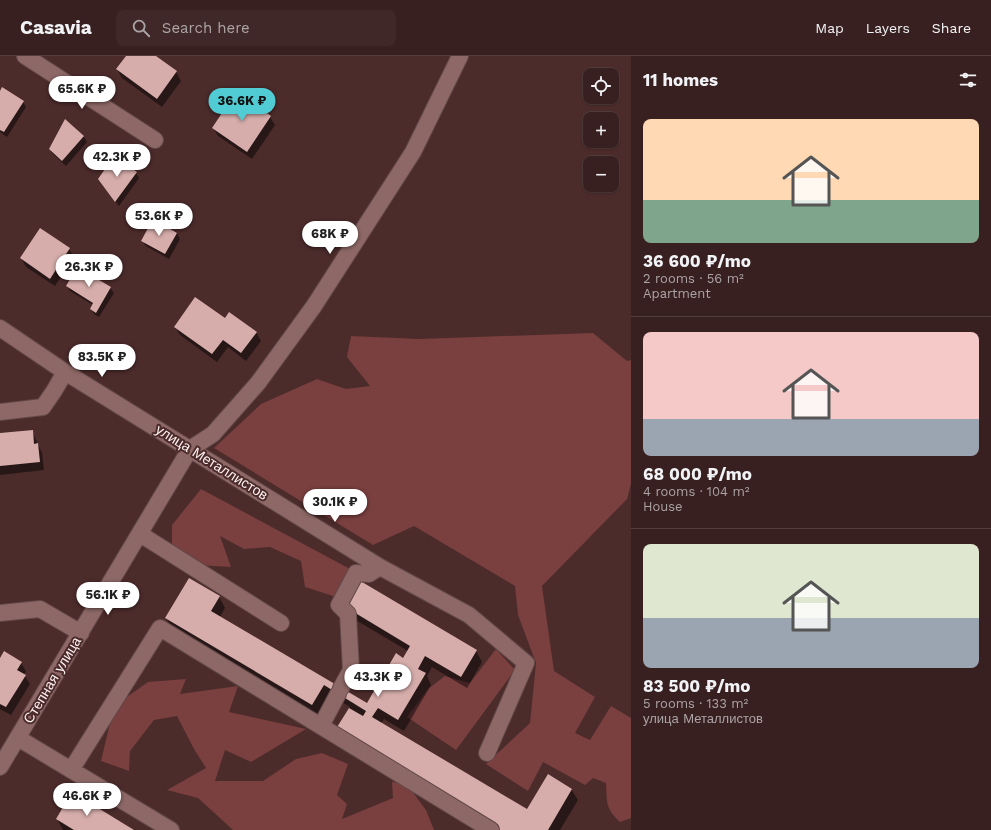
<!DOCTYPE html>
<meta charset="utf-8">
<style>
body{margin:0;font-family:"Work Sans",sans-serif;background:#402829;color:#f1f3f6;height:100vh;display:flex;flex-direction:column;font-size:15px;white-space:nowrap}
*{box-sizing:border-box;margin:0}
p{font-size:13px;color:#aba3a5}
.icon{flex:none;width:22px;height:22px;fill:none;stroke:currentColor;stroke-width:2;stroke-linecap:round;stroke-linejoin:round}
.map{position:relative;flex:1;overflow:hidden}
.side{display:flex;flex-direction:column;background:#392020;width:360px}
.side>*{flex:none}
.buttons{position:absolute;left:583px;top:12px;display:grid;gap:8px}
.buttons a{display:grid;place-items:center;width:36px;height:36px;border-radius:8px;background:#392020;box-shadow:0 1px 3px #0004,0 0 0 1px #533e3e;font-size:20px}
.price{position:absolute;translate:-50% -34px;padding:0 9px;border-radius:14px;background:#fff;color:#222;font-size:13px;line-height:26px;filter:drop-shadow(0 1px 2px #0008)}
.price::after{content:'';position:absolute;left:50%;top:24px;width:12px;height:9px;margin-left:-6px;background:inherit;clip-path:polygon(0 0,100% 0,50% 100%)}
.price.selected{background:#51ccd4;color:#111}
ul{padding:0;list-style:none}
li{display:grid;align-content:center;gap:8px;height:212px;padding:0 12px}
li+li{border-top:1px solid #533e3e}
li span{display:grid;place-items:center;height:124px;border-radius:8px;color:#555}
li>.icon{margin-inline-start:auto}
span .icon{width:72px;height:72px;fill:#fffc;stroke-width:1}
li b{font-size:17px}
h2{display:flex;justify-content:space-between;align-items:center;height:48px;padding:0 12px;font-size:17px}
header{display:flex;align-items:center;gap:24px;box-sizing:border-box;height:56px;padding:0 20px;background:#392020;border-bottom:1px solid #533e3e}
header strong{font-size:19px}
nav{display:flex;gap:22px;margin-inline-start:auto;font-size:14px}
.search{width:280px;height:36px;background:#402829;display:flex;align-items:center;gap:10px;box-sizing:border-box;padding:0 14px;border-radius:8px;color:#aba3a5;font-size:15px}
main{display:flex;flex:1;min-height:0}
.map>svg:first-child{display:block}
.green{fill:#7a3f3f}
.shadow{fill:#0007}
.building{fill:#d6adab}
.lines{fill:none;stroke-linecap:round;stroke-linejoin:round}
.minor-casing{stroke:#624848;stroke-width:18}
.minor{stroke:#8d6866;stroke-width:16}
.labels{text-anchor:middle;stroke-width:4;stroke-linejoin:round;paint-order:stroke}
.street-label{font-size:14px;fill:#fff1f1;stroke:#4c2b2b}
</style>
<header>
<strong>Casavia</strong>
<div class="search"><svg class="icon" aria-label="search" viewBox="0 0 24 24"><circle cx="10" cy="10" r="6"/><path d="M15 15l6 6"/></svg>Search here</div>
<nav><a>Map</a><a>Layers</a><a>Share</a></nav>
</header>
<main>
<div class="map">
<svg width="631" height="774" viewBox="0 0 631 774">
<rect width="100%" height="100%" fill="#4c2b2b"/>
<path class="green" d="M 593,277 L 627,305 L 631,304 L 631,428 L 627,443 L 542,530 L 554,615 L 595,641 L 575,677 L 590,684 L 611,650 L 631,662 L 631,762 L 620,766 C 605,752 607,746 606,727 L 593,722 L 585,729 L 543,706 L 528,735 L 486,708 L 530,667 L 536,607 L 518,559 L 515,530 L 414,470 L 373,489 L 214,392 L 261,348 L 317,323 L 346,333 L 370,330 L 347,301 L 351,280 L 419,283 Z
M 201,433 L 352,514 L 339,542 L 305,531 L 301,505 L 270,491 L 244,493 L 220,480 L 231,511 L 198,509 L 172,489 L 172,469 Z
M 496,593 L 515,614 L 456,694 L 407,661 L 428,633 L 445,620 L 470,627 Z
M 186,623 L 180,638 L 238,630 L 229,656 L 306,673 L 251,706 L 225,694 L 215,725 L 263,725 L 296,703 L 322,697 L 348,708 L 337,739 L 347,748 L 342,763 L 393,742 L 392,726 L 406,727 L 426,754 L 434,774 L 233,774 L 198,742 L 167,734 L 206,712 L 194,693 L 177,660 L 154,664 L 130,695 L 129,715 L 101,705 L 114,650 L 148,626 Z"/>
<path class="shadow" d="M 127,0 L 154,0 L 176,16 L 181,25 L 162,51 L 122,22 L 117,13 Z
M 0,36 L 23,46 L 26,51 L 7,81 L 0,76 Z
M 270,61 L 275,69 L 252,103 L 218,80 L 213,72 Z
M 66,64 L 84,81 L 87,86 L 66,110 L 53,98 L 50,93 Z
M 136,117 L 139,122 L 119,150 L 99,123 Z
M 40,173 L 69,193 L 74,201 L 55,230 L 26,211 L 21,202 Z
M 177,177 L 180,183 L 169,203 L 146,190 L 142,185 Z
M 67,230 L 110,232 L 114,237 L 99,261 L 94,258 L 91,253 L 93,249 L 70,235 Z
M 225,263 L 256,276 L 261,285 L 246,305 L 228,291 L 217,306 L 180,279 L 175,271 Z
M 32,375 L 42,397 L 44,414 L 0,419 L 0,378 Z
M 219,541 L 225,552 L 220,561 L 367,649 L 404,603 L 408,595 L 349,560 L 343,549 L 476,595 L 482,606 L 467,632 L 432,611 L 427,620 L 431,629 L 404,675 L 384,663 L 381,668 L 528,755 L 571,733 L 578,744 L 560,774 L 488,774 L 335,676 L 350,651 L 330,639 L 318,659 L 173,573 L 166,562 Z
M 0,604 L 21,607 L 26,615 L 24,619 L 30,628 L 11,659 L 0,653 Z
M 57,763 L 133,774 L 63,774 Z"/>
<path class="building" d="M 126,0 L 156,0 L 177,15 L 157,43 L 116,13 Z
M 2,31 L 24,45 L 4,76 L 0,74 L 0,35 Z
M 236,36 L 271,60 L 247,96 L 212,72 Z
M 65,63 L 84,80 L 62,105 L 49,93 Z
M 114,100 L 137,116 L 115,146 L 98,123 Z
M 153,163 L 177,177 L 165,198 L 141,185 Z
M 40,172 L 70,192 L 50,223 L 20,202 Z
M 77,211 L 111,231 L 96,257 L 90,253 L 93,247 L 66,230 Z
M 195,241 L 225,262 L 229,256 L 257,276 L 241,297 L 223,284 L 212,298 L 174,271 Z
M 33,374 L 34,388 L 38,387 L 40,406 L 0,410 L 0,377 Z
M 189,522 L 220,540 L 211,555 L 367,647 L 396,597 L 403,602 L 410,590 L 342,549 L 357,523 L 477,594 L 461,621 L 425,600 L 418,613 L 426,617 L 398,664 L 378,652 L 372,661 L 527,753 L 548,718 L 572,733 L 548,774 L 499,774 L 334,676 L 349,652 L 363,660 L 366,655 L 324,629 L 312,649 L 165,562 Z
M 4,595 L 22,606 L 17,614 L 26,619 L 6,651 L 0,648 L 0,602 Z
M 72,736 L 134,774 L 74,774 L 56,763 Z"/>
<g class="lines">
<defs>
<path id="minor" d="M 25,0 L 155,84
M 0,272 L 65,316 L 380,511 L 469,559 L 526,607 L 487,697
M 0,356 L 43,351 L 54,335 L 65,316
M 140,478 L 281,567
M 0,557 L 40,553 L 81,577
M 341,632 L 351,614 L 348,558 L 339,549 L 356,517 L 369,518 L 380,511
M 321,670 L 338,638
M 18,682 L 171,774
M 0,711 L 190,393 L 213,378 L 258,327 L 314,250 L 413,96 L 460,0
M 71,714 L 160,572 L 491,774"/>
</defs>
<use href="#minor" class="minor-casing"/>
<use href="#minor" class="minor"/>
</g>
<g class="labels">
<g class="street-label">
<text transform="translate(212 406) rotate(32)" y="5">улица Металлистов</text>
<text transform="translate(52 624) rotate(-59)" y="5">Степная улица</text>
</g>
</g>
</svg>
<div class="buttons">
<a><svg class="icon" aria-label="locate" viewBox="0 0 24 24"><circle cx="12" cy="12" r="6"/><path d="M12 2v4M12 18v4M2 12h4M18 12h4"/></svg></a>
<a>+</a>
<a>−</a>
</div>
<b class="price" style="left:82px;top:54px">65.6K ₽</b>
<b class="price selected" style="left:242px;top:66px">36.6K ₽</b>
<b class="price" style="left:117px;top:122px">42.3K ₽</b>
<b class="price" style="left:159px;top:181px">53.6K ₽</b>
<b class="price" style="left:330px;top:199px">68K ₽</b>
<b class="price" style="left:89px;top:232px">26.3K ₽</b>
<b class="price" style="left:102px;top:322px">83.5K ₽</b>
<b class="price" style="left:335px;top:467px">30.1K ₽</b>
<b class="price" style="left:108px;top:560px">56.1K ₽</b>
<b class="price" style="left:378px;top:642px">43.3K ₽</b>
<b class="price" style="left:87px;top:761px">46.6K ₽</b>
</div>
<section class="side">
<h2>11 homes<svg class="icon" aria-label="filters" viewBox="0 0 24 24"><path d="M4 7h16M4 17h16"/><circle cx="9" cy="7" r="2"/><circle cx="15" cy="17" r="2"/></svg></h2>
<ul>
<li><span style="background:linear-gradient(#ffd9b3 65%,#7fa58c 0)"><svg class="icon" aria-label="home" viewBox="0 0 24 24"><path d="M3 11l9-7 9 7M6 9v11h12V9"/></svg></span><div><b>36 600 ₽/mo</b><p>2 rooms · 56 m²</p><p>Apartment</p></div></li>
<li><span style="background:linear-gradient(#f6c9c9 70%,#9aa5b1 0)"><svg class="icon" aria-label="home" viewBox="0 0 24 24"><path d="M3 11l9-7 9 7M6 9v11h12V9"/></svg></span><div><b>68 000 ₽/mo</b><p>4 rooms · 104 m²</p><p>House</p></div></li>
<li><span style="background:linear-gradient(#dfe7d0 60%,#9aa5b1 0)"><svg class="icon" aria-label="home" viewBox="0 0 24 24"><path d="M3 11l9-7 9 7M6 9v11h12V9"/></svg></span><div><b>83 500 ₽/mo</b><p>5 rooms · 133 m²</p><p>улица Металлистов</p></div></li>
</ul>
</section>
</main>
